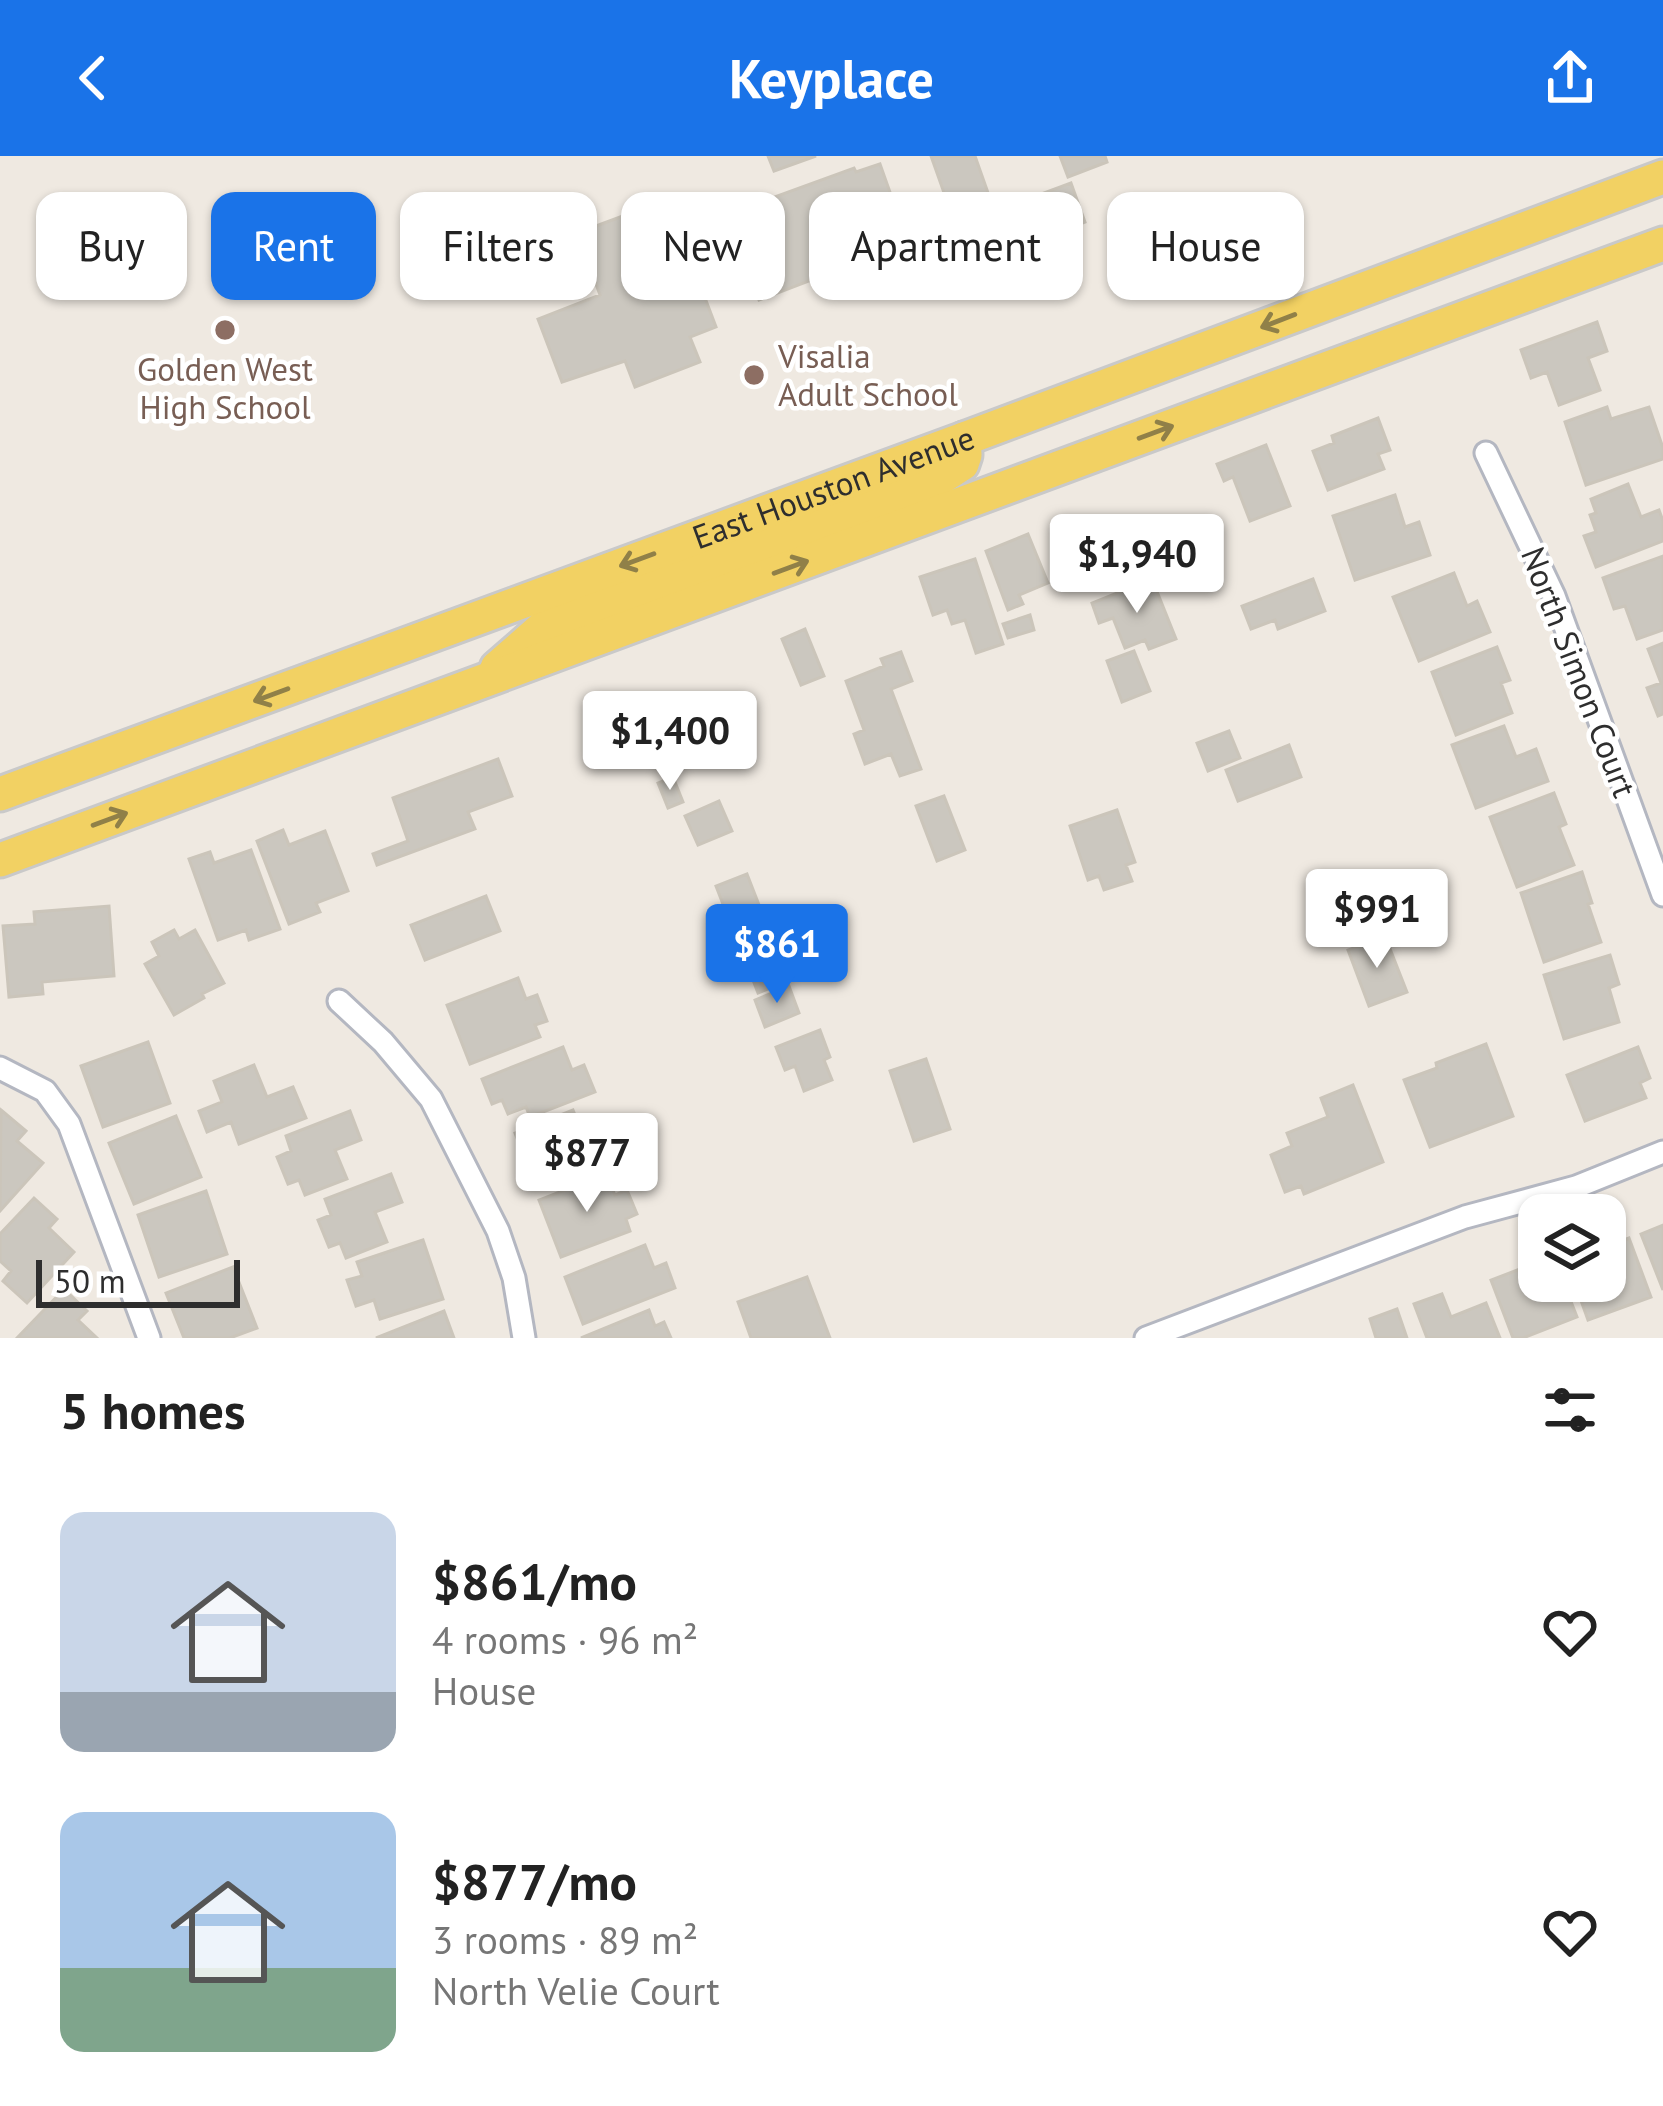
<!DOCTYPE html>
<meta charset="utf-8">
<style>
body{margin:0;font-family:"PT Sans",sans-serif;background:#f6f6f6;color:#222;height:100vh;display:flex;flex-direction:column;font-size:45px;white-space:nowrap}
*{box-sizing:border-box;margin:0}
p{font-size:39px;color:#767676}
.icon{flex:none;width:66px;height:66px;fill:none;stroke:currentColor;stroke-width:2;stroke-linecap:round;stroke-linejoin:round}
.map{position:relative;height:1182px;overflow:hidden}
.details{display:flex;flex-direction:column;background:#fff;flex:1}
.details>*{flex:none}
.top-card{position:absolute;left:36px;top:36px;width:1593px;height:108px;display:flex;gap:24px}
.buttons{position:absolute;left:1518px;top:1038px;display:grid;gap:24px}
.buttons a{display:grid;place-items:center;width:108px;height:108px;border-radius:24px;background:#fff;box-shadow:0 3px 9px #0004;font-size:60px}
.scale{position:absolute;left:36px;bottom:30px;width:204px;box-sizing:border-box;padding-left:12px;border:6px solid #2e2e2e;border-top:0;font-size:33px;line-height:42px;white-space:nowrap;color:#2e2e2e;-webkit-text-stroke:9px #fff;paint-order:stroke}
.price{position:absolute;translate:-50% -102px;padding:0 27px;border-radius:12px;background:#fff;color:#222;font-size:39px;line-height:78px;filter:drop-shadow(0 3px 6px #0008)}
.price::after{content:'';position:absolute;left:50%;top:72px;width:36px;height:27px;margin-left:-18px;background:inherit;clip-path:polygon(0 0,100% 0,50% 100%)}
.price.current{background:#1a73e8;color:#fff}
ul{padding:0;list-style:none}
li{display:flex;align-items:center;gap:36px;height:300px;padding:0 60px}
li span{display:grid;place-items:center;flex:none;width:336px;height:240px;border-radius:24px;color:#555}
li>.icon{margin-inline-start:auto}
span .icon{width:144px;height:144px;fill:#fffc;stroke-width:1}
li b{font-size:51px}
h2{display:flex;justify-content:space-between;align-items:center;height:144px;padding:0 60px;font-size:51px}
.chip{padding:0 42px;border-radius:24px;background:#fff;box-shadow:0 3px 9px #0004;font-size:42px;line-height:108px}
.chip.current{background:#1a73e8;color:#fff}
header{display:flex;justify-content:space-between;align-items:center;height:156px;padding:0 60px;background:#1a73e8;color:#fff;font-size:54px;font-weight:600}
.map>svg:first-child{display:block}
.building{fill:#cbc7bf;stroke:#cbc5ba;stroke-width:3}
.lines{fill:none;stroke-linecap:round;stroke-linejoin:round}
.minor-casing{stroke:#b4b7c1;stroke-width:27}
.primary-casing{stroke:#c9c9c9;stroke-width:39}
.minor{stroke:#fff;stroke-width:21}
.primary{stroke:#f2d163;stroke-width:33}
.oneway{stroke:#908048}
.education-dot{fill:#8d6e63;stroke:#fff;stroke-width:4.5}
.labels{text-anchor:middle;stroke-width:9;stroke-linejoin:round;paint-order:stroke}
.education-label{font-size:33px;fill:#785e54;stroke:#fff;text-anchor:start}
.street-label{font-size:33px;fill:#2e2e2e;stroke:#fff}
</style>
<header><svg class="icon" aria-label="back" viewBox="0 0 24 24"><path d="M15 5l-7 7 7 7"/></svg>Keyplace<svg class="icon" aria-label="share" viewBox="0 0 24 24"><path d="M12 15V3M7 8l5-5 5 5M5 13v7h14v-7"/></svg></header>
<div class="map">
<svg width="1663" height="1182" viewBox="0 0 1663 1182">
<rect width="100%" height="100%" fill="#efe9e1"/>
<path class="building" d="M 768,0 L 816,0 L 774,15 Z
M 931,0 L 975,0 L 992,48 L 953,62 Z
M 1060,0 L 1105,0 L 1107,6 L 1068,21 Z
M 880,8 L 908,87 L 759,144 L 728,58 L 854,12 L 856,16 Z
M 1071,27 L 1085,66 L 1009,94 L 995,55 Z
M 639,54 L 665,115 L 691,105 L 716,171 L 690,181 L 700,206 L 635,231 L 625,205 L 562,226 L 538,163 L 600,139 L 590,112 L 593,111 L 580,76 Z
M 1597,166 L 1607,195 L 1588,202 L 1600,234 L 1559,249 L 1547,216 L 1531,222 L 1521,194 Z
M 1607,251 L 1611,263 L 1649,251 L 1663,292 L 1663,303 L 1586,329 L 1565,266 Z
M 1378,262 L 1390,294 L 1378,298 L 1384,313 L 1328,334 L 1313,295 L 1334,287 L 1332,280 Z
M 1266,289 L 1290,350 L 1250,365 L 1233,321 L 1224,325 L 1217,308 Z
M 1628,328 L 1641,361 L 1659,354 L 1663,365 L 1663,385 L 1596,411 L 1584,380 L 1596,376 L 1590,359 L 1596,357 L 1591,343 Z
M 1395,339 L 1405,371 L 1419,366 L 1430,399 L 1355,424 L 1333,360 Z
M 1028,378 L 1048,427 L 1019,439 L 1023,448 L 1008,454 L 986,395 Z
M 1663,400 L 1663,474 L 1637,483 L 1625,450 L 1614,453 L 1603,422 Z
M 975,403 L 1003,488 L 976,497 L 965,464 L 952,468 L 947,454 L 933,459 L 920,421 Z
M 1454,417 L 1467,450 L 1477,445 L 1490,476 L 1419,505 L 1393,441 Z
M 1152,423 L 1176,483 L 1149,493 L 1145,484 L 1125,492 L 1113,462 L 1099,467 L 1092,447 Z
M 1313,423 L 1325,455 L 1278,473 L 1275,464 L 1251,473 L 1242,450 Z
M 1030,459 L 1034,474 L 1008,482 L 1003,468 Z
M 805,473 L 824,520 L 801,529 L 782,483 Z
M 1663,487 L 1663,558 L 1658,560 L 1647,532 L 1661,527 L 1648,493 Z
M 1497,491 L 1510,524 L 1501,527 L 1512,557 L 1456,579 L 1432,516 Z
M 1134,495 L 1150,535 L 1122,546 L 1107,505 Z
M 901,496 L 912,525 L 891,533 L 921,613 L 900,620 L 891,598 L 865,608 L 854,578 L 864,574 L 846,525 L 884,510 L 881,503 Z
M 1504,570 L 1516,601 L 1536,593 L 1548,625 L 1476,652 L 1452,589 Z
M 1229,575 L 1240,602 L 1208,615 L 1197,587 Z
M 1289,589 L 1301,621 L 1238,645 L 1226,614 Z
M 498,603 L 512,640 L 468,656 L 475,673 L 377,709 L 373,698 L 408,685 L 393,642 Z
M 673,621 L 683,646 L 668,652 L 658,627 Z
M 1554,637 L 1566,668 L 1559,671 L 1574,709 L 1517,731 L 1490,661 Z
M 944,640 L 965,694 L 937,705 L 916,650 Z
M 719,645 L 732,675 L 698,689 L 685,660 Z
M 1117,654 L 1135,706 L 1126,709 L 1132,725 L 1104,734 L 1099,720 L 1088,724 L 1070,670 Z
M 283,674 L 289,689 L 325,675 L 348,735 L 316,747 L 320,756 L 289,768 L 257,685 Z
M 251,694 L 280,773 L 249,784 L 246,774 L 218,784 L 189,703 L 210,696 L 214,707 Z
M 1582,716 L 1592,747 L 1588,748 L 1601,786 L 1544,806 L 1521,737 Z
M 747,718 L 759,749 L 728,761 L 716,730 Z
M 486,740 L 500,775 L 425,804 L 411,769 Z
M 109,750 L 114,820 L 42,826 L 43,838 L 9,841 L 3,770 L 35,768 L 34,756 Z
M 769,773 L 780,804 L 747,815 L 736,784 Z
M 174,774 L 179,783 L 195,774 L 224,827 L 202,838 L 204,842 L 174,859 L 145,808 L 159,800 L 152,786 Z
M 1385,780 L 1407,836 L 1369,850 L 1348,794 Z
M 1610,799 L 1619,828 L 1609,832 L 1619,866 L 1564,883 L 1544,819 Z
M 776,814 L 779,820 L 795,814 L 798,821 L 758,837 L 753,824 Z
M 518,822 L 526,843 L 537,839 L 547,865 L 535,869 L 540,881 L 470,908 L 447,849 Z
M 789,830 L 799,857 L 765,871 L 755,844 Z
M 820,874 L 830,901 L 824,904 L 832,924 L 804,935 L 795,910 L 785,914 L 776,891 Z
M 148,886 L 170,947 L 103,971 L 81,910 Z
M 1486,888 L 1513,960 L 1430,991 L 1404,924 L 1437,912 L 1436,907 Z
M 563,891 L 572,914 L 584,909 L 595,936 L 530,961 L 526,951 L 508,958 L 502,944 L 492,948 L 482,923 Z
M 1638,891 L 1650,922 L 1640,927 L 1646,942 L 1585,965 L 1567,919 Z
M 926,903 L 950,973 L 914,985 L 890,915 Z
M 254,909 L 267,941 L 293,931 L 306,962 L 239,988 L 231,966 L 207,976 L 199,955 L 222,946 L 214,925 Z
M 1353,929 L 1383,1006 L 1304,1038 L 1301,1030 L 1285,1036 L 1271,999 L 1292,990 L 1287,977 L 1328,961 L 1321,942 Z
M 1,954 L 26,975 L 17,985 L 43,1007 L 0,1055 Z
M 573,954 L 580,971 L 590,967 L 600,992 L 590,995 L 595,1009 L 537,1032 L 515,977 Z
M 350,955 L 361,984 L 335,994 L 347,1023 L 305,1039 L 299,1024 L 288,1028 L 277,1001 L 291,995 L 286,980 Z
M 176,960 L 201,1021 L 134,1048 L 109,987 Z
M 391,1018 L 402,1046 L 375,1056 L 387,1086 L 346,1102 L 340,1087 L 329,1091 L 318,1064 L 331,1059 L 325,1043 Z
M 606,1018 L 615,1039 L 627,1034 L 637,1058 L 626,1063 L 630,1075 L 561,1101 L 539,1044 Z
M 206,1035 L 227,1098 L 159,1121 L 138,1059 Z
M 34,1042 L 57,1063 L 49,1072 L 74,1096 L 27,1147 L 3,1125 L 11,1115 L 0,1105 L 0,1078 Z
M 1663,1069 L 1663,1134 L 1641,1078 Z
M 1629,1082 L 1651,1141 L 1588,1164 L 1574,1125 L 1605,1125 L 1605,1105 L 1609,1103 L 1605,1091 Z
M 423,1084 L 443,1143 L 380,1163 L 374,1144 L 356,1150 L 347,1124 L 362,1120 L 357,1106 Z
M 645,1089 L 654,1112 L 666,1107 L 675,1132 L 583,1168 L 565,1121 Z
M 233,1111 L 257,1172 L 230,1182 L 184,1182 L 166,1137 Z
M 1520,1113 L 1528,1136 L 1563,1125 L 1577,1161 L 1523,1182 L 1513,1182 L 1491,1124 Z
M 807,1121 L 830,1182 L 751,1182 L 738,1146 Z
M 64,1133 L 87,1155 L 78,1164 L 97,1182 L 17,1182 Z
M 1442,1138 L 1451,1161 L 1486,1147 L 1500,1182 L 1427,1182 L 1414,1148 Z
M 1397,1153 L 1407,1182 L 1376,1182 L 1370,1163 Z
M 649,1154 L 655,1170 L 664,1166 L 671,1182 L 581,1182 Z
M 444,1155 L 454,1182 L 376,1182 Z"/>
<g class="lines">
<defs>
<path id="minor" d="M 1486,297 L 1554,440 L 1663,739
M 339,845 L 383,886 L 431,943 L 498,1075 L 514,1122 L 524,1182
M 0,912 L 45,935 L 69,968 L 149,1182
M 1146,1182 L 1465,1061 L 1576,1031 L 1663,996"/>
<g id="primary">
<path d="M 497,512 L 546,469 L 931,328 L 962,308 L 965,299 L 964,283"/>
<path id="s1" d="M 0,638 L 964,283 L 1663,21"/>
<path d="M 0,704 L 1663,88"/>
</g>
</defs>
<use href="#minor" class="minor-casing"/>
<use href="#primary" class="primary-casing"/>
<use href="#minor" class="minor"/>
<use href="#primary" class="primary"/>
</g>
<defs><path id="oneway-shaft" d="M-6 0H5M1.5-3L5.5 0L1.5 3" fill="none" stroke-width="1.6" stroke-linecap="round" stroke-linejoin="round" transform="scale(3)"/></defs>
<g class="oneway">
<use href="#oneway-shaft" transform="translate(1278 165) rotate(159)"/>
<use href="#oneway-shaft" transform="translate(1156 276) rotate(-20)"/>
<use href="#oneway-shaft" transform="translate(637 404) rotate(160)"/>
<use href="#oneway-shaft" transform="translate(791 411) rotate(-20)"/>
<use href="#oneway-shaft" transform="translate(271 539) rotate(160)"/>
<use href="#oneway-shaft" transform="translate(110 663) rotate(-20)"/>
</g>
<g class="education-dot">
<circle cx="225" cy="174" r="12"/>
<circle cx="754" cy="219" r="12"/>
</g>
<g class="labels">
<g class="education-label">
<text x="778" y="212">Visalia<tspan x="778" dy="38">Adult School</tspan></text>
<text x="225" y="225" text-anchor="middle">Golden West<tspan x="225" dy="38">High School</tspan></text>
</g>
<g class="street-label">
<text dy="12" stroke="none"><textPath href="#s1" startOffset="888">East Houston Avenue</textPath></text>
<text transform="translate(1579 516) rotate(69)" y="12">North Simon Court</text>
</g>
</g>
</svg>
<div class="buttons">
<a><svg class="icon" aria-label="layers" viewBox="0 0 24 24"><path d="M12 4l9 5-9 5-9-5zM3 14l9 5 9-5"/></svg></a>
</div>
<div class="scale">50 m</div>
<b class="price" style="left:1137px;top:460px">$1,940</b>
<b class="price" style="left:670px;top:637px">$1,400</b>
<b class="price" style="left:1377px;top:815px">$991</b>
<b class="price current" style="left:777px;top:850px">$861</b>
<b class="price" style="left:587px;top:1059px">$877</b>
<div class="top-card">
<a class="chip">Buy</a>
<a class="chip current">Rent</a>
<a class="chip">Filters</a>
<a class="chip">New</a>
<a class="chip">Apartment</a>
<a class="chip">House</a>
</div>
</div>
<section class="details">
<h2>5 homes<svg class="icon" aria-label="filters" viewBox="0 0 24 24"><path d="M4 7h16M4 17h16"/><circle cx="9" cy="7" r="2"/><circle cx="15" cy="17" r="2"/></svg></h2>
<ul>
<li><span style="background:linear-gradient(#c9d6e8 75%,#9aa5b1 0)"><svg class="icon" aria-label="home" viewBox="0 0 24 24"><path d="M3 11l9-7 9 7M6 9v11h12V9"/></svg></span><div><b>$861/mo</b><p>4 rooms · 96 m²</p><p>House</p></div><svg class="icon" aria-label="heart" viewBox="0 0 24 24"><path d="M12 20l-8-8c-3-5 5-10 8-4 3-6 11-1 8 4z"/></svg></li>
<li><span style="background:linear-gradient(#a9c7e8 65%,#7fa58c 0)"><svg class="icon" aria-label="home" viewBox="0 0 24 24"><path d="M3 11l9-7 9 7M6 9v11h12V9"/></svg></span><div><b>$877/mo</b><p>3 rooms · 89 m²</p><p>North Velie Court</p></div><svg class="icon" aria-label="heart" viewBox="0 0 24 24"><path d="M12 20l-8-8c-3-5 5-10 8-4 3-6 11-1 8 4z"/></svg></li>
</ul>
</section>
